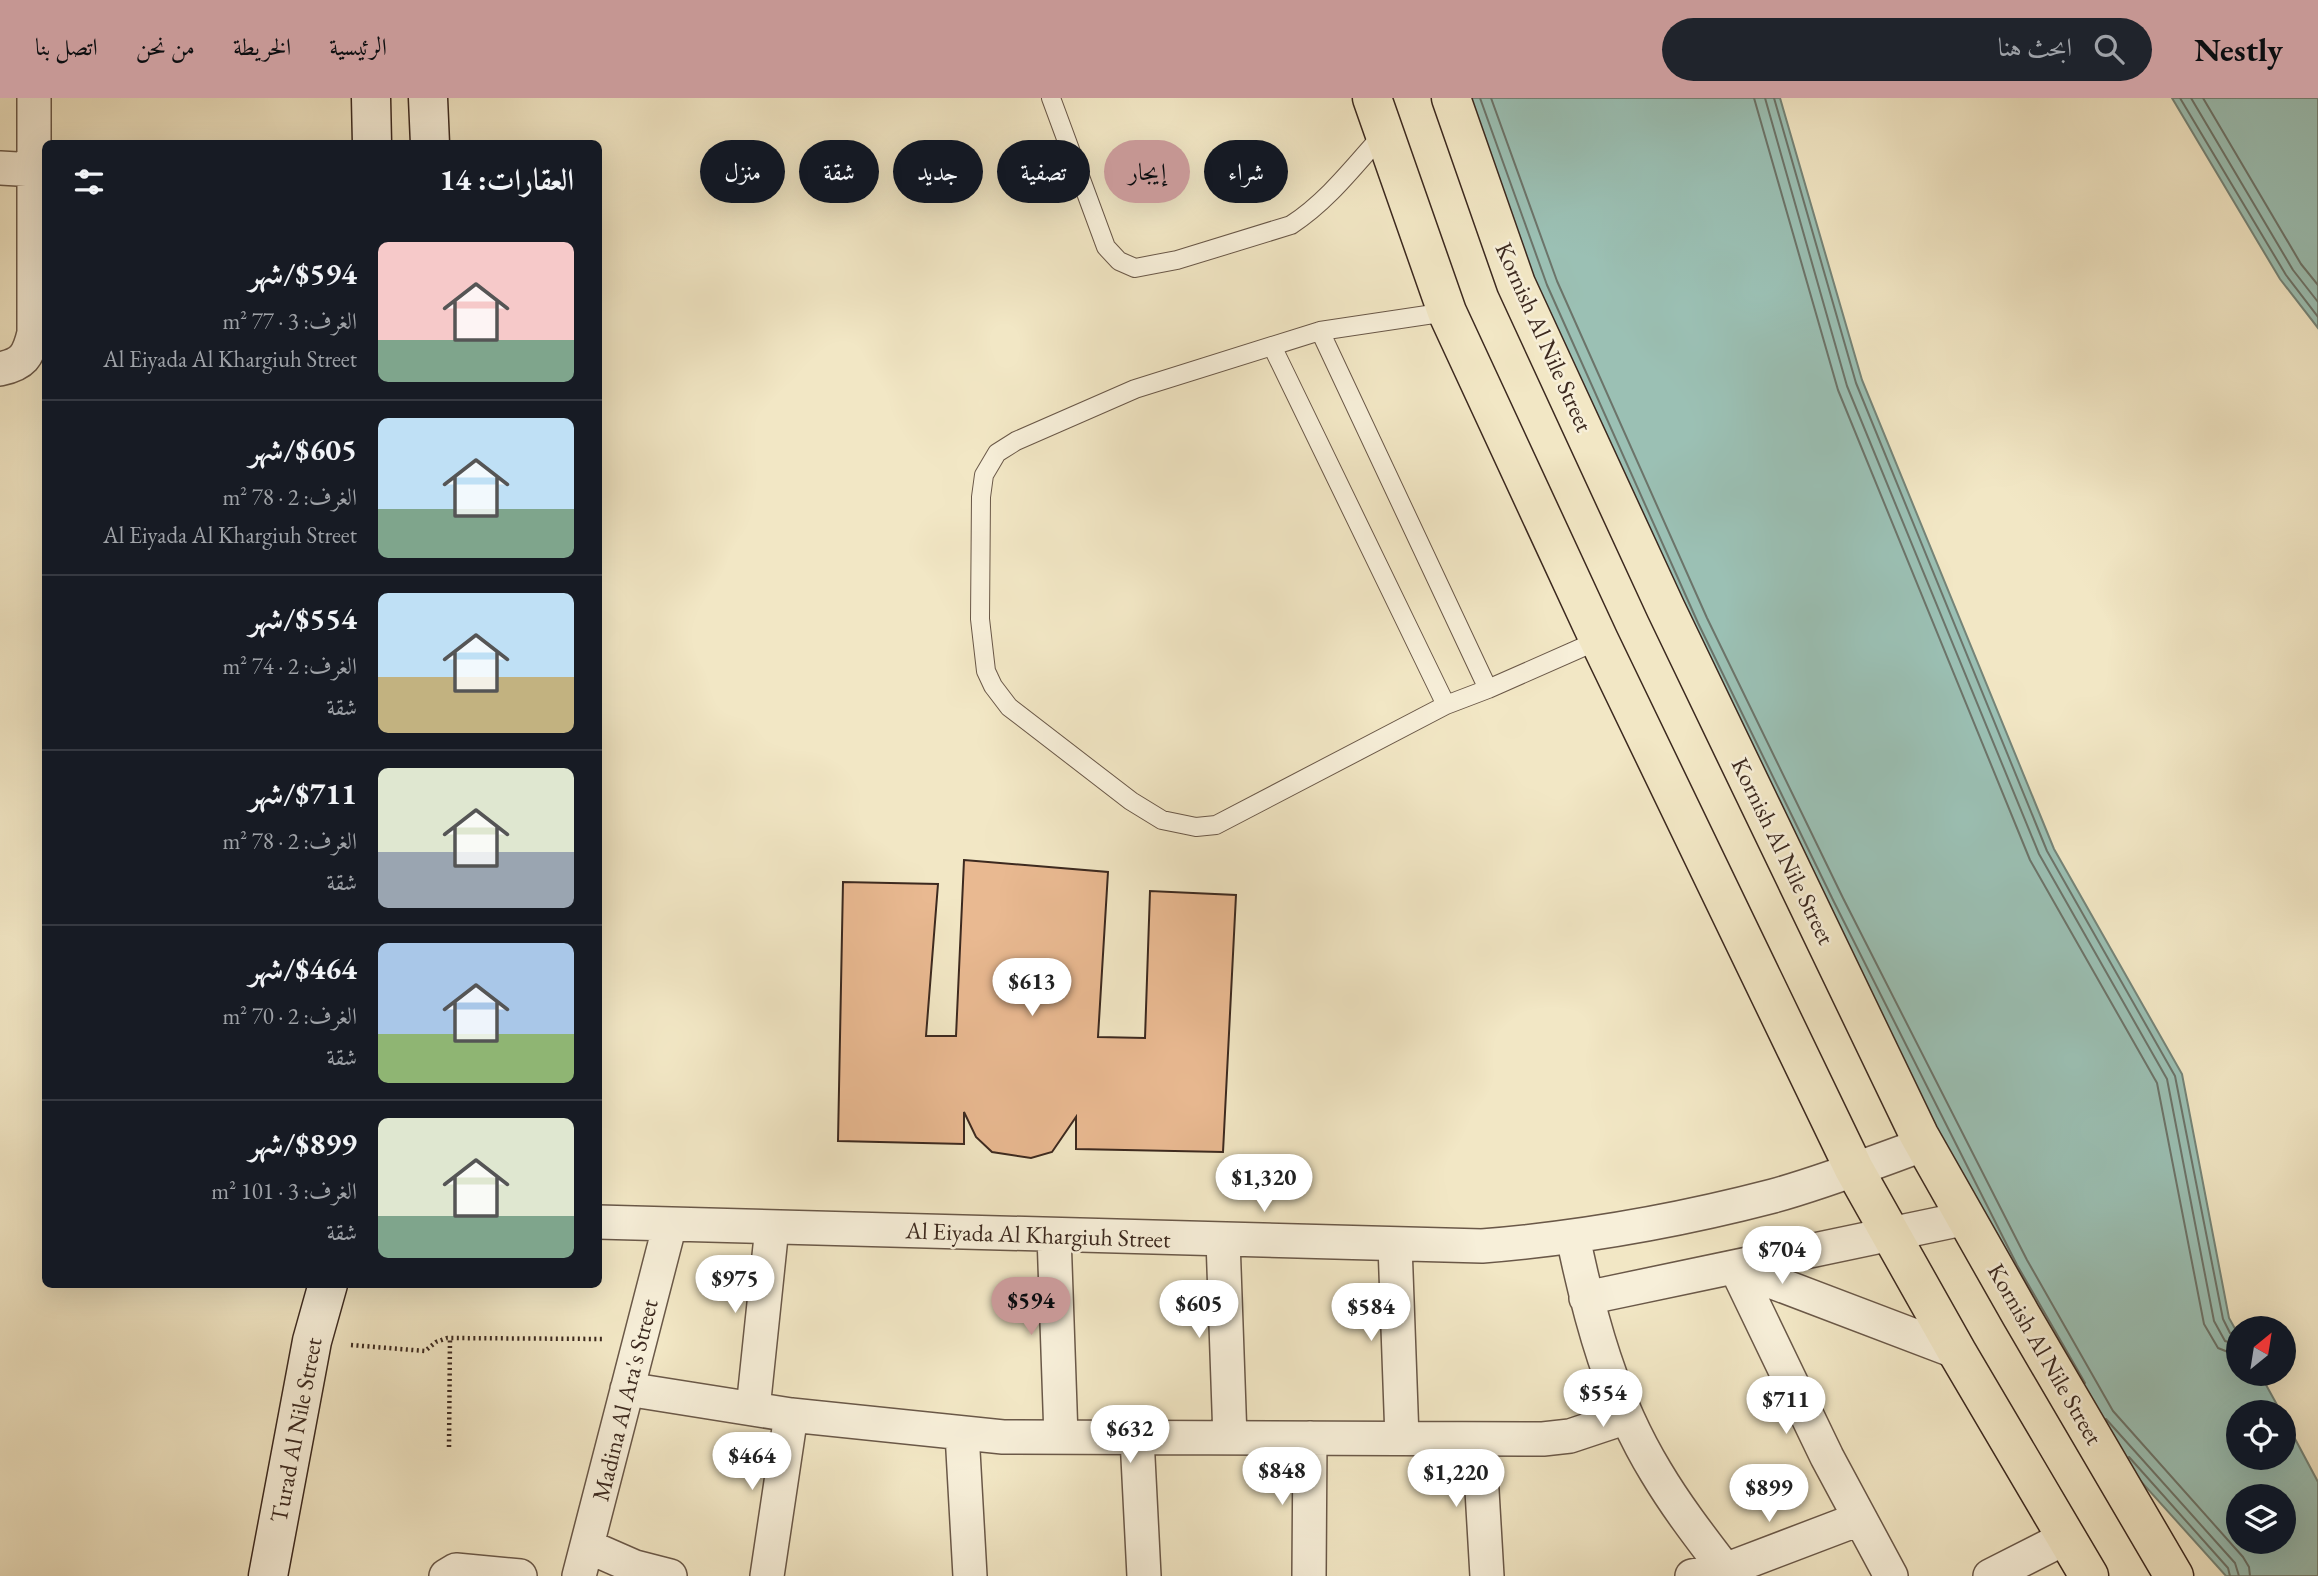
<!DOCTYPE html>
<html lang="ar">
<meta charset="utf-8">
<style>
body{margin:0;font-family:"EB Garamond",Amiri,serif;background:#20242c;color:#f1f3f6;direction:rtl;height:100vh;display:flex;flex-direction:column;font-size:26px;white-space:nowrap}
*{box-sizing:border-box;margin:0}
p{font-size:23px;color:#9ea1a6}
.icon{flex:none;width:38px;height:38px;fill:none;stroke:currentColor;stroke-width:2;stroke-linecap:round;stroke-linejoin:round}
.map{position:relative;flex:1;overflow:hidden;direction:ltr}
.panel{position:absolute;left:42px;top:42px;width:560px;height:1148px;display:flex;flex-direction:column;background:#171b24;border-radius:10px;box-shadow:0 7px 28px #0002;direction:rtl}
.panel>*{flex:none}
.banner{position:absolute;left:623px;top:42px;width:665px;height:63px;direction:rtl;display:flex;gap:14px}
.needle{width:46px;rotate:30deg}
.buttons{position:absolute;left:2226px;top:1218px;display:grid;gap:14px}
.buttons a{display:grid;place-items:center;width:70px;height:70px;border-radius:50%;background:#171b24;box-shadow:0 7px 28px #0002;font-size:35px}
.price{position:absolute;translate:-50% -60px;padding:0 16px;border-radius:24px;background:#fff;color:#222;font-size:23px;line-height:46px;filter:drop-shadow(0 2px 4px #0008)}
.price::after{content:'';position:absolute;left:50%;top:42px;width:21px;height:16px;margin-left:-10px;background:inherit;clip-path:polygon(0 0,100% 0,50% 100%)}
.price.on{background:#c59692;color:#111}
ul{padding:0;list-style:none}
li{display:flex;align-items:center;gap:21px;height:175px;padding:0 28px}
li+li{border-top:2px solid #363941}
li span{display:grid;place-items:center;flex:none;width:196px;height:140px;border-radius:10px;color:#555}
li>.icon{margin-inline-start:auto}
span .icon{width:84px;height:84px;fill:#fffc;stroke-width:1}
li b{font-size:30px}
h2{display:flex;justify-content:space-between;align-items:center;height:84px;padding:0 28px;font-size:30px}
.chip{padding:0 24px;border-radius:32px;background:#171b24;box-shadow:0 7px 28px #0002;font-size:24px;line-height:63px}
.chip.on{background:#c59692;color:#111}
header{display:flex;align-items:center;gap:42px;box-sizing:border-box;height:98px;padding:0 35px;background:#c59692;color:#111}
header strong{font-size:33px}
nav{display:flex;gap:38px;margin-inline-start:auto;font-size:24px}
.search{width:490px;height:63px;background:#20242c;display:flex;align-items:center;gap:18px;box-sizing:border-box;padding:0 24px;border-radius:38px;color:#9ea1a6;font-size:26px}
.map>svg:first-child{display:block}
.water{fill:#9bc0b4;stroke:#758478;stroke-width:2;fill-rule:evenodd}
.lines{fill:none;stroke-linecap:round;stroke-linejoin:round}
.shore{stroke:#6c746a;stroke-width:2}
.building{fill:#e9b991;stroke:#3c291f;stroke-width:2}
.service-casing{stroke:#6a5848;stroke-width:20}
.minor-casing{stroke:#6a5848;stroke-width:36}
.secondary-casing{stroke:#3c291f;stroke-width:41}
.primary-casing{stroke:#3c291f;stroke-width:41}
.path{stroke:#3c291f;stroke-width:4.5;stroke-dasharray:2 3.5;stroke-linecap:butt}
.service{stroke:#f7efd9;stroke-width:18}
.minor{stroke:#f7efd9;stroke-width:33}
.secondary{stroke:#f7efd9;stroke-width:38}
.primary{stroke:#f2e7c5;stroke-width:38}
.labels{text-anchor:middle;stroke-width:5;stroke-linejoin:round;paint-order:stroke}
.street-label{font-size:24px;fill:#3c291f;stroke:#f7efd9}
</style>
<header>
<strong>Nestly</strong>
<div class="search"><svg class="icon" aria-label="search" viewBox="0 0 24 24"><circle cx="10" cy="10" r="6"/><path d="M15 15l6 6"/></svg>ابحث هنا</div>
<nav><a>الرئيسية</a><a>الخريطة</a><a>من نحن</a><a>اتصل بنا</a></nav>
</header>
<div class="map">
<svg width="2318" height="1478" viewBox="0 0 2318 1478">
<rect width="100%" height="100%" fill="#f2e7c5"/>
<filter id="stains"><feTurbulence type="fractalNoise" baseFrequency=".00286" numOctaves="4"/><feColorMatrix values="0 0 0 0 .2 0 0 0 0 .09 0 0 0 0 .02 0 0 0 .5 -.17"/></filter>
<radialGradient id="worn" r=".72"><stop offset=".6" stop-color="#630" stop-opacity="0"/><stop offset="1" stop-color="#630" stop-opacity=".3"/></radialGradient>
<path class="water" d="M 1463,0 L 1780,0 L 1862,282 L 2054,751 L 2182,976 L 2229,1220 L 2238,1236 L 2238,1276 L 2260,1276 L 2281,1314 L 2238,1314 L 2238,1360 L 2284,1360 L 2284,1320 L 2318,1384 L 2318,1478 L 2226,1478 L 2092,1329 L 2004,1174 L 1532,192 ZM 2238,1398 L 2284,1398 L 2284,1444 L 2238,1444 Z
M 2172,0 L 2318,0 L 2318,230 L 2280,181 Z"/>
<g class="lines">
<path class="shore" d="M 1480,0 L 1547,187 L 1698,525 L 1834,804 L 2017,1167 L 2085,1285
M 1491,0 L 1557,183 L 1707,520 L 1843,800 L 2027,1162 L 2113,1313 L 2243,1459 L 2249,1469 L 2250,1478
M 1754,0 L 1838,292 L 2030,762 L 2157,985 L 2204,1226 L 2218,1250 L 2238,1258
M 1765,0 L 1847,288 L 2039,756 L 2167,981 L 2214,1223 L 2225,1243 L 2238,1247
M 1774,0 L 1856,285 L 2047,753 L 2175,978 L 2223,1221 L 2230,1235 L 2238,1238
M 2180,0 L 2286,177 L 2318,219
M 2191,0 L 2293,172 L 2318,204
M 2203,0 L 2301,166 L 2318,187
M 2106,1321 L 2235,1465 L 2239,1478
M 2129,1359 L 2228,1470 L 2230,1478"/>
</g>
<path class="building" d="M 964,762 L 1108,774 L 1098,939 L 1145,940 L 1150,793 L 1236,797 L 1223,1054 L 1076,1051 L 1076,1019 L 1052,1054 L 1031,1060 L 992,1054 L 976,1039 L 964,1014 L 964,1046 L 838,1043 L 843,784 L 938,786 L 926,938 L 956,938 Z"/>
<g class="lines">
<defs>
<path id="service" d="M 1051,0 L 1106,149 L 1119,163 L 1135,170 L 1177,162 L 1291,127 C 1328,103 1355,67 1384,35
M 1447,214 L 1320,233 L 1135,291 L 1016,343 L 997,355 L 984,377 L 981,399 L 980,521 L 986,573 L 993,588 L 1009,609 L 1131,703 L 1162,722 L 1196,729 L 1216,727 L 1446,607 L 1488,591 L 1599,542
M 1320,233 L 1488,591
M 1272,248 L 1446,607"/>
<path id="minor" d="M 0,70 L 35,72
M 0,271 C 23,266 28,259 34,235 L 34,0
M 598,1124 L 1482,1148 C 1581,1140 1677,1123 1773,1098 C 1824,1084 1875,1064 1925,1046
M 1054,1137 L 1061,1339
M 1573,1139 C 1590,1221 1612,1302 1656,1374 C 1678,1411 1704,1444 1730,1478
M 1223,1142 L 1230,1340
M 1395,1147 L 1402,1340
M 1736,1170 L 1827,1359 L 1891,1478
M 1736,1170 L 1957,1254
M 1586,1200 L 1967,1120
M 627,1291 L 791,1317 L 1003,1339 L 1543,1341 L 1570,1338 L 1627,1319
M 753,1311 L 772,1129
M 962,1335 L 970,1478
M 1137,1340 L 1144,1478
M 1479,1341 L 1487,1478
M 587,1448 L 635,1469 L 670,1478
M 446,1478 L 456,1472 L 520,1478
M 579,1478 L 670,1126
M 767,1478 L 791,1317
M 1309,1478 L 1310,1340
M 1692,1478 L 1725,1472 L 1859,1421
M 1990,1478 L 2067,1439"/>
<path id="secondary" d="M 371,0 L 372,46
M 428,0 L 430,46
M 268,1478 L 312,1243 L 328,1186"/>
<path id="primary" d="M 1372,0 L 1447,214 L 1599,542 L 1854,1071 L 1957,1254 L 2089,1478
M 1451,0 L 1516,186 L 1666,511 L 1919,1037 L 2021,1217 L 2174,1478"/>
</defs>
<use href="#service" class="service-casing"/>
<use href="#minor" class="minor-casing"/>
<use href="#secondary" class="secondary-casing"/>
<use href="#primary" class="primary-casing"/>
<path class="path" d="M 351,1247 L 425,1253 L 436,1244 L 447,1240 L 604,1241
M 449,1349 L 450,1240"/>
<use href="#service" class="service"/>
<use href="#minor" class="minor"/>
<use href="#secondary" class="secondary"/>
<use href="#primary" class="primary"/>
</g>
<g class="labels">
<g class="street-label">
<text transform="translate(1544 239) rotate(66)" y="8">Kornish Al Nile Street</text>
<text transform="translate(1783 753) rotate(64)" y="8">Kornish Al Nile Street</text>
<text transform="translate(1038 1137) rotate(2)" y="8">Al Eiyada Al Khargiuh Street</text>
<text transform="translate(2045 1256) rotate(60)" y="8">Kornish Al Nile Street</text>
<text transform="translate(625 1302) rotate(-76)" y="8">Madina Al Ara's Street</text>
<text transform="translate(296 1332) rotate(-79)" y="8">Turad Al Nile Street</text>
</g>
</g>
<rect width="100%" height="100%" filter="url(#stains)"/>
<rect width="100%" height="100%" fill="url(#worn)"/>
</svg>
<div class="buttons">
<a><svg class="needle" viewBox="-14 -14 28 28"><path d="M0-13l5 13h-10z" fill="#e53935"/><path d="M0 13l5-13h-10z" fill="#9ea1a6"/></svg></a>
<a><svg class="icon" aria-label="locate" viewBox="0 0 24 24"><circle cx="12" cy="12" r="6"/><path d="M12 2v4M12 18v4M2 12h4M18 12h4"/></svg></a>
<a><svg class="icon" aria-label="layers" viewBox="0 0 24 24"><path d="M12 4l9 5-9 5-9-5zM3 14l9 5 9-5"/></svg></a>
</div>
<b class="price" style="left:1032px;top:920px">$613</b>
<b class="price" style="left:1264px;top:1116px">$1,320</b>
<b class="price" style="left:1782px;top:1188px">$704</b>
<b class="price" style="left:735px;top:1217px">$975</b>
<b class="price on" style="left:1031px;top:1239px">$594</b>
<b class="price" style="left:1199px;top:1242px">$605</b>
<b class="price" style="left:1371px;top:1245px">$584</b>
<b class="price" style="left:1603px;top:1331px">$554</b>
<b class="price" style="left:1786px;top:1338px">$711</b>
<b class="price" style="left:1130px;top:1367px">$632</b>
<b class="price" style="left:752px;top:1394px">$464</b>
<b class="price" style="left:1282px;top:1409px">$848</b>
<b class="price" style="left:1456px;top:1411px">$1,220</b>
<b class="price" style="left:1769px;top:1426px">$899</b>
<div class="banner">
<a class="chip">شراء</a>
<a class="chip on">إيجار</a>
<a class="chip">تصفية</a>
<a class="chip">جديد</a>
<a class="chip">شقة</a>
<a class="chip">منزل</a>
</div>
<section class="panel">
<h2>العقارات: 14<svg class="icon" aria-label="filters" viewBox="0 0 24 24"><path d="M4 7h16M4 17h16"/><circle cx="9" cy="7" r="2"/><circle cx="15" cy="17" r="2"/></svg></h2>
<ul>
<li><span style="background:linear-gradient(#f6c9c9 70%,#7fa58c 0)"><svg class="icon" aria-label="home" viewBox="0 0 24 24"><path d="M3 11l9-7 9 7M6 9v11h12V9"/></svg></span><div><b>$594/شهر</b><p>الغرف: 3 · 77 m²</p><p>Al Eiyada Al Khargiuh Street</p></div></li>
<li><span style="background:linear-gradient(#bfe0f5 65%,#7fa58c 0)"><svg class="icon" aria-label="home" viewBox="0 0 24 24"><path d="M3 11l9-7 9 7M6 9v11h12V9"/></svg></span><div><b>$605/شهر</b><p>الغرف: 2 · 78 m²</p><p>Al Eiyada Al Khargiuh Street</p></div></li>
<li><span style="background:linear-gradient(#bfe0f5 60%,#c2b280 0)"><svg class="icon" aria-label="home" viewBox="0 0 24 24"><path d="M3 11l9-7 9 7M6 9v11h12V9"/></svg></span><div><b>$554/شهر</b><p>الغرف: 2 · 74 m²</p><p>شقة</p></div></li>
<li><span style="background:linear-gradient(#dfe7d0 60%,#9aa5b1 0)"><svg class="icon" aria-label="home" viewBox="0 0 24 24"><path d="M3 11l9-7 9 7M6 9v11h12V9"/></svg></span><div><b>$711/شهر</b><p>الغرف: 2 · 78 m²</p><p>شقة</p></div></li>
<li><span style="background:linear-gradient(#a9c7e8 65%,#8fb573 0)"><svg class="icon" aria-label="home" viewBox="0 0 24 24"><path d="M3 11l9-7 9 7M6 9v11h12V9"/></svg></span><div><b>$464/شهر</b><p>الغرف: 2 · 70 m²</p><p>شقة</p></div></li>
<li><span style="background:linear-gradient(#dfe7d0 70%,#7fa58c 0)"><svg class="icon" aria-label="home" viewBox="0 0 24 24"><path d="M3 11l9-7 9 7M6 9v11h12V9"/></svg></span><div><b>$899/شهر</b><p>الغرف: 3 · 101 m²</p><p>شقة</p></div></li>
</ul>
</section>
</div>
